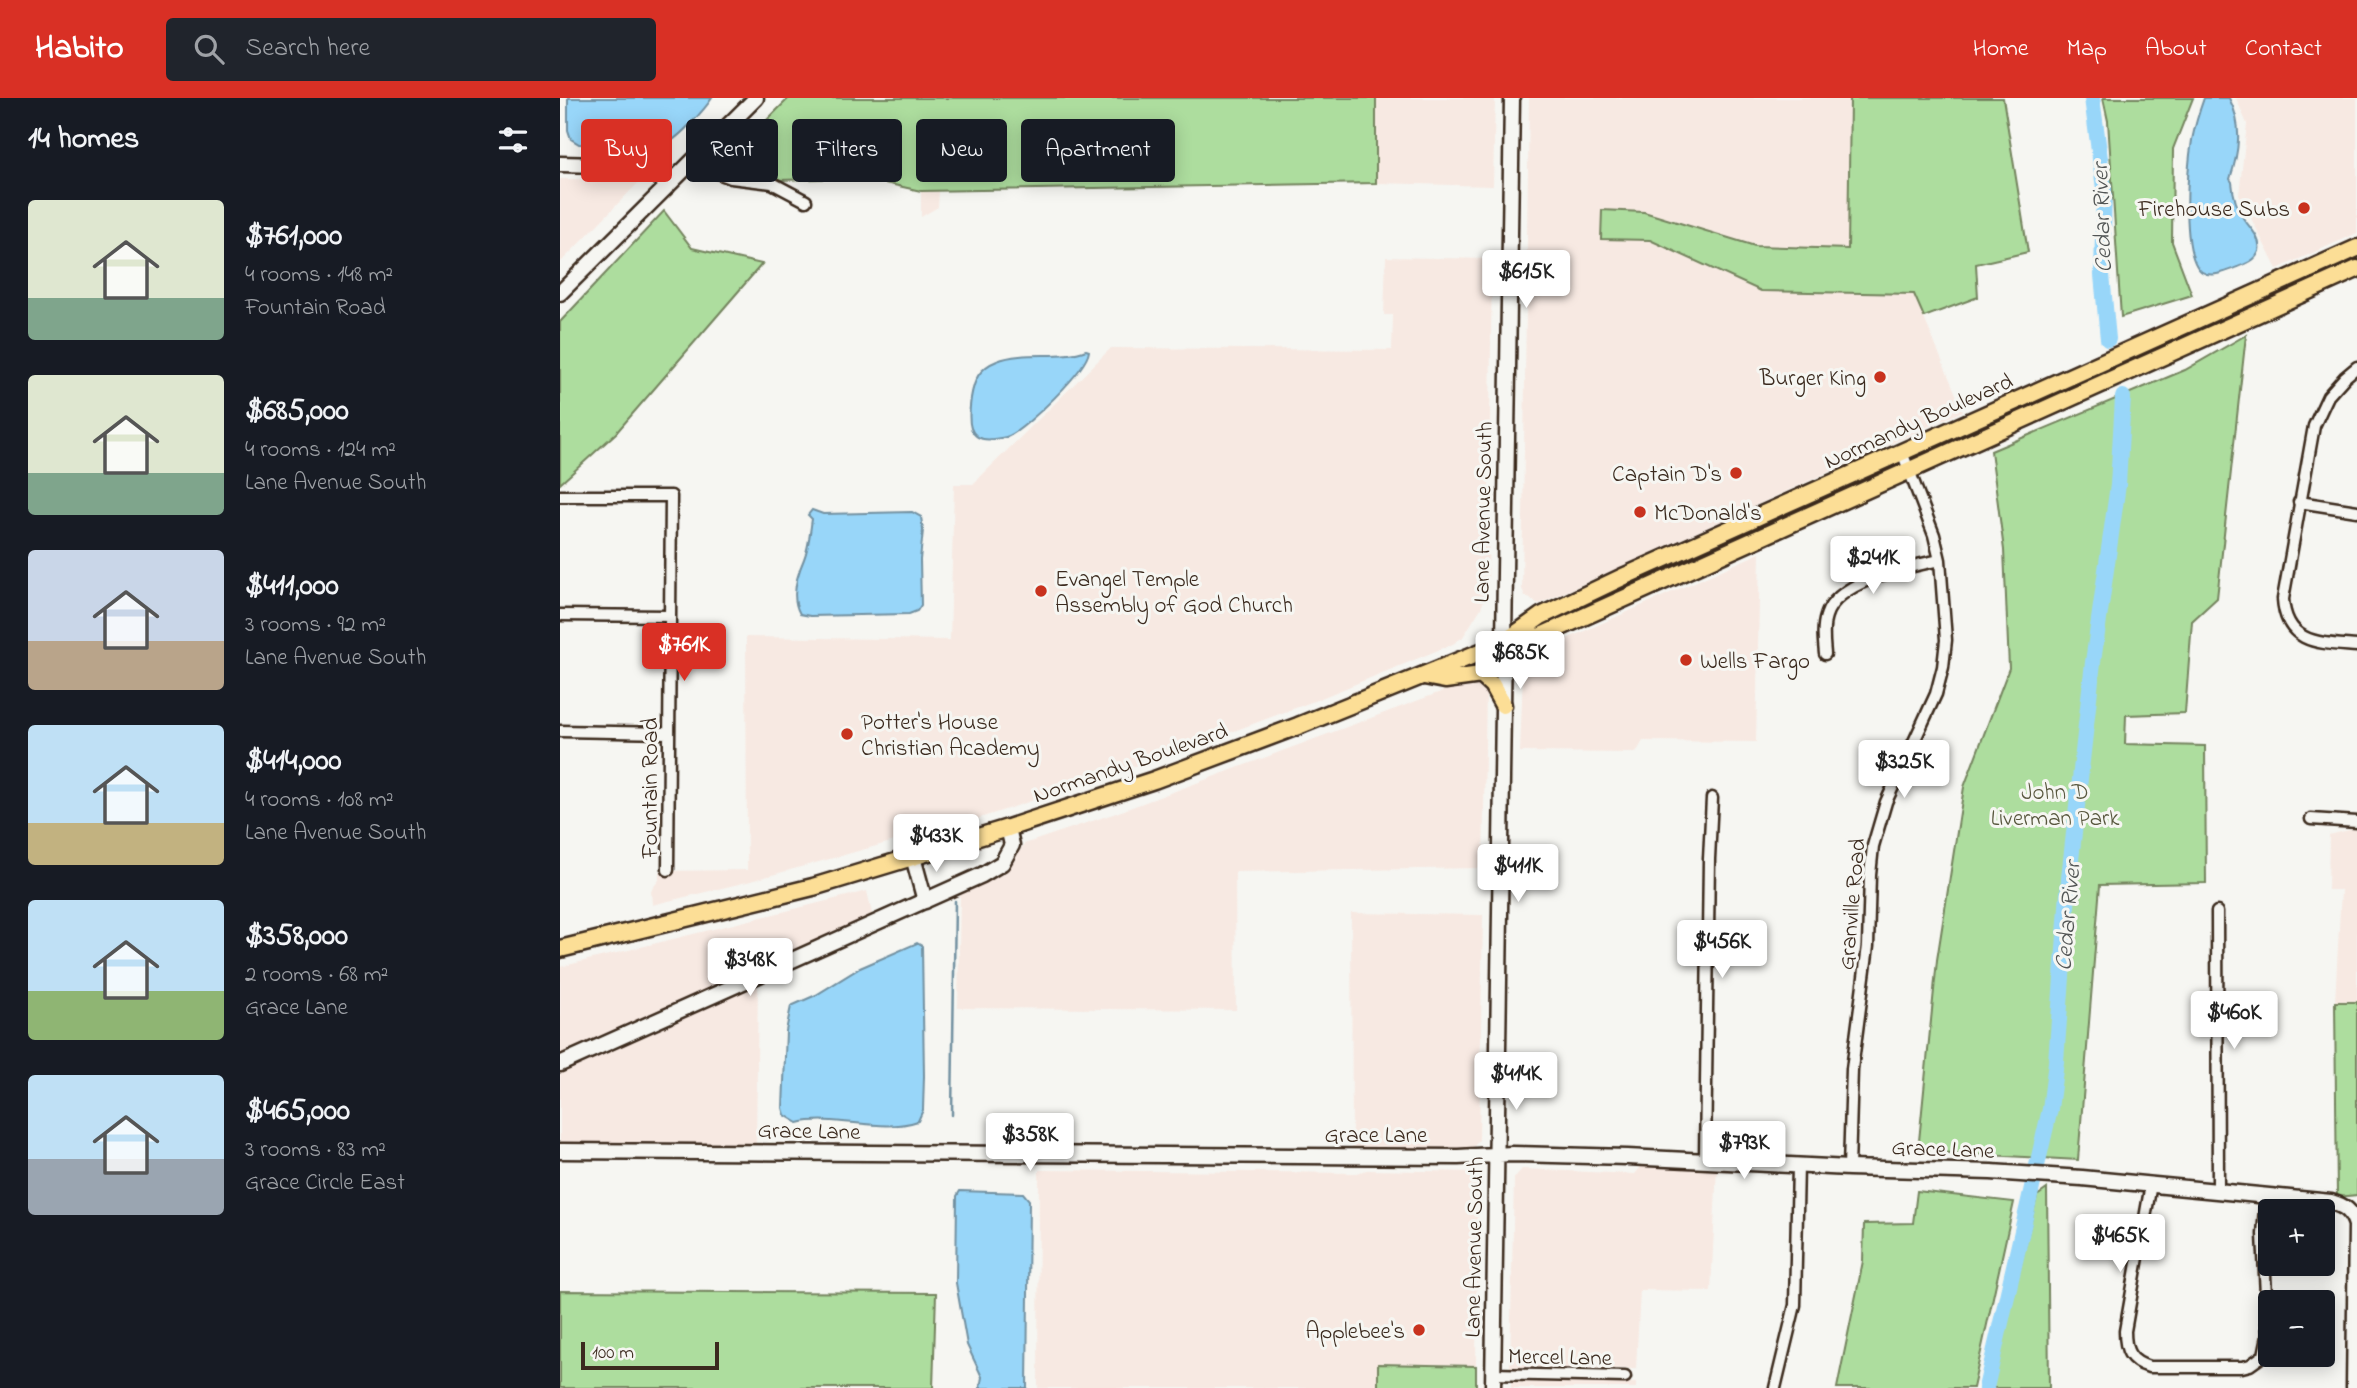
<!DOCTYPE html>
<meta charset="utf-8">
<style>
body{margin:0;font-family:"Indie Flower",sans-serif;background:#20242c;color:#f1f3f6;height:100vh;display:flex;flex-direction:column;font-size:26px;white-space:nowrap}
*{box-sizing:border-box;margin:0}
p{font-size:23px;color:#9ea1a6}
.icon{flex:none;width:38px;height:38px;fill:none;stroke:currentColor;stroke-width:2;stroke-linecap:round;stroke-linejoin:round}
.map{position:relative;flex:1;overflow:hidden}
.panel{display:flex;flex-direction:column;background:#171b24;width:560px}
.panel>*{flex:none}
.top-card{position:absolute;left:21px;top:21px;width:665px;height:63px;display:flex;gap:14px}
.buttons{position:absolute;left:1698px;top:1101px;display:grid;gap:14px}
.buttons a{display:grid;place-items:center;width:77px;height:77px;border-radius:7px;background:#171b24;box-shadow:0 4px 18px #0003;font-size:35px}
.scale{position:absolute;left:21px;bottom:18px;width:138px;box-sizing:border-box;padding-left:7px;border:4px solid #3b2a1e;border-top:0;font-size:19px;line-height:24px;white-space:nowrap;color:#3b2a1e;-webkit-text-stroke:5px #f6f6f2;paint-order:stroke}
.price{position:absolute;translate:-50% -60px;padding:0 16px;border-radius:7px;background:#fff;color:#222;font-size:23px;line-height:46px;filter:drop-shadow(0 2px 4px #0008)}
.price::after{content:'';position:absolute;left:50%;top:42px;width:21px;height:16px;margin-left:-10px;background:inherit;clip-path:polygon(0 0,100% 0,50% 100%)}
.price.on{background:#d93025;color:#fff}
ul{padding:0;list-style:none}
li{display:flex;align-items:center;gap:21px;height:175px;padding:0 28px}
li span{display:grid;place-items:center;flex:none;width:196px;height:140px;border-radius:7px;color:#555}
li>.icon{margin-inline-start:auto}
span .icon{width:84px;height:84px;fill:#fffc;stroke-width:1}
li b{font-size:30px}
h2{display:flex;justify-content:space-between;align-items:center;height:84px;padding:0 28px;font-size:30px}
.chip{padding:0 24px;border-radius:7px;background:#171b24;box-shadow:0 4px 18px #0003;font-size:24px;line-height:63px}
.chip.on{background:#d93025;color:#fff}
header{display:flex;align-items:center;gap:42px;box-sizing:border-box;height:98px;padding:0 35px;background:#d93025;color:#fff}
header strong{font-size:33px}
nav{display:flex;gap:38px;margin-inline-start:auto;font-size:24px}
.search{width:490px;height:63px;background:#20242c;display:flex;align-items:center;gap:18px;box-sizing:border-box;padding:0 24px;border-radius:7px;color:#9ea1a6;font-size:26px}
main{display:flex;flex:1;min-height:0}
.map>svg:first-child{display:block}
.built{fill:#f7e9e2}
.green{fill:#addd9e;stroke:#74845e;stroke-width:2}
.water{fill:#98d6f9;stroke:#7391a1;stroke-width:2}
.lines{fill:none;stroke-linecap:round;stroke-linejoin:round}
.stream{stroke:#7391a1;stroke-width:2.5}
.river{stroke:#98d6f9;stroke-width:16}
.street-casing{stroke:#3b2a1e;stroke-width:15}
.secondary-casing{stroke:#3b2a1e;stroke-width:19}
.primary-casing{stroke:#3b2a1e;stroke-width:21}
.street{stroke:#f6f6f2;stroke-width:10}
.secondary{stroke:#f6f6f2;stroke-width:14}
.primary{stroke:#fcde96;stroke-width:16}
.poi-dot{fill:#c8321e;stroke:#f6f6f2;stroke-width:2.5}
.labels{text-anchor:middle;stroke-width:6;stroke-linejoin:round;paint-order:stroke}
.poi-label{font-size:23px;fill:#3b2a1e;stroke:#f6f6f2;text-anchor:end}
.street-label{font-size:23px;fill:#3b2a1e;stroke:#f6f6f2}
.park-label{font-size:23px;fill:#58573e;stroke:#f6f6f2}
.water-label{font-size:24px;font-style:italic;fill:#525555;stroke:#f6f6f2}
</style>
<header>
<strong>Habito</strong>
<div class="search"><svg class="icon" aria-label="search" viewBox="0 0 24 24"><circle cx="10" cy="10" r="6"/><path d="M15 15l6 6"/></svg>Search here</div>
<nav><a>Home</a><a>Map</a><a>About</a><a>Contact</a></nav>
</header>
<main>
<section class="panel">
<h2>14 homes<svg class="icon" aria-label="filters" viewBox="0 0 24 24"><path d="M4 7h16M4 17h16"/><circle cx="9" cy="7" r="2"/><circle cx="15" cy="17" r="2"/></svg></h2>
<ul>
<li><span style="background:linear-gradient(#dfe7d0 70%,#7fa58c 0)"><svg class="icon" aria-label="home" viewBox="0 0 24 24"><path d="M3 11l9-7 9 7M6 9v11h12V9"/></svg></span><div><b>$761,000</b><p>4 rooms · 148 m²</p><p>Fountain Road</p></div></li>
<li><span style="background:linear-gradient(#dfe7d0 70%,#7fa58c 0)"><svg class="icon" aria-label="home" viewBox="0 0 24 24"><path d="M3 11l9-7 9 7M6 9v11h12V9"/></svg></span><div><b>$685,000</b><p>4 rooms · 124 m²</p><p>Lane Avenue South</p></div></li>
<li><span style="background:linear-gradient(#c9d6e8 65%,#b9a48a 0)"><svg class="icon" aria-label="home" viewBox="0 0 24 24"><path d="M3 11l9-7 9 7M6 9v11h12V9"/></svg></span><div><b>$411,000</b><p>3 rooms · 92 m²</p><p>Lane Avenue South</p></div></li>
<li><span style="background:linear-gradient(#bfe0f5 70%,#c2b280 0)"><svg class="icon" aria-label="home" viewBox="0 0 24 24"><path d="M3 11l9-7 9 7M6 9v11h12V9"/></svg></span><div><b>$414,000</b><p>4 rooms · 108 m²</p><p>Lane Avenue South</p></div></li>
<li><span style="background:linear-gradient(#bfe0f5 65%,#8fb573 0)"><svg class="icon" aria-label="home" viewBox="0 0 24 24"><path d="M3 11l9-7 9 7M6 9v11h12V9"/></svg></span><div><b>$358,000</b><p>2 rooms · 68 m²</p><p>Grace Lane</p></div></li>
<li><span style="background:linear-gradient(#bfe0f5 60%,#9aa5b1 0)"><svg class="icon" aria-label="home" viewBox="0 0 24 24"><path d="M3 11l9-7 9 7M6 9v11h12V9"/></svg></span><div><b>$465,000</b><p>3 rooms · 83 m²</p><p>Grace Circle East</p></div></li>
</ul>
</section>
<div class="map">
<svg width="1797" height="1290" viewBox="0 0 1797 1290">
<rect width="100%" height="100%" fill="#f6f6f2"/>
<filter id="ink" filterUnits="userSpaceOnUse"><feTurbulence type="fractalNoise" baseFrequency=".0143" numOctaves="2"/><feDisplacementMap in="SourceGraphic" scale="14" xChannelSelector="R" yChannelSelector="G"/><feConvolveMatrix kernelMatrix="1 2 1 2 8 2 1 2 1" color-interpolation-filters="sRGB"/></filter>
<g filter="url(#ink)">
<path class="built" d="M 816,0 L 935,0 L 933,88 L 816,85 Z
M 969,0 L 1289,0 L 1288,151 L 1195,148 L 1084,114 L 1043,112 L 1041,141 L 1090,142 L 1201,193 L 1354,196 L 1403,313 L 979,506 L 965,498 L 962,491 Z
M 1676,0 L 1797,0 L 1797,135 L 1717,171 L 1679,97 L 1687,26 Z
M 0,81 L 81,82 L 0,165 Z
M 361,93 L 379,93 L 378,109 L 361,119 Z
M 826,159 L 932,161 L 928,491 L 921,510 L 903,539 L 893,546 L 754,603 L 618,654 L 405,725 L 399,725 L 187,784 L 92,807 L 91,792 L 99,782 L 99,773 L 187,772 L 186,539 L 390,542 L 394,386 L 413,386 L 551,250 L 832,252 L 833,217 L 824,217 Z
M 1200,455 L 1196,644 L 1083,643 L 1076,655 L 960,654 L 963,575 L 965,566 L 975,555 Z
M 913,582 L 926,592 L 923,770 L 675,774 L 676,912 L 398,910 L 400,797 L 445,775 L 464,746 L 556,715 Z
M 1797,730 L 1797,904 L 1775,904 L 1781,792 L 1768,792 L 1769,737 Z
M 307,793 L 313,820 L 0,961 L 0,869 Z
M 791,815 L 923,817 L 919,1042 L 912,1051 L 792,1051 Z
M 198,883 L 196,1048 L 0,1047 L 0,972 Z
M 1084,1065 L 1157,1068 L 1151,1193 L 1080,1192 L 1076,1271 L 950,1269 L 954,1080 L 962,1071 L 1075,1076 Z
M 479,1072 L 796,1075 L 807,1072 L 918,1074 L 916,1268 L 819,1266 L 818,1290 L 478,1290 Z
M 951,1280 L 1076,1285 L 1076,1290 L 951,1290 Z"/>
<path class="green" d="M 229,0 L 816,0 L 816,85 L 361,93 L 302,80 L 217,82 L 167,62 Z
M 1290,0 L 1443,0 L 1468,154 L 1416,166 L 1418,199 L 1364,219 L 1354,196 L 1201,193 L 1090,142 L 1041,141 L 1042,112 L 1084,114 L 1195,148 L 1288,151 Z
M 1543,0 L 1633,0 L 1613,51 L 1612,144 L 1632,197 L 1561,219 L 1548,23 Z
M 104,113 L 132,150 L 202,166 L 56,335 L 0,386 L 0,224 Z
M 1686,237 L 1657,500 L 1632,523 L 1625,615 L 1566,617 L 1565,646 L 1645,648 L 1646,785 L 1540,787 L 1518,1062 L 1358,1053 L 1377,862 L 1404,689 L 1449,570 L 1444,452 L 1431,353 L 1625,272 Z
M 1775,904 L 1797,904 L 1797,1097 L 1777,1099 Z
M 1487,1091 L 1489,1290 L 1432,1290 L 1477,1098 Z
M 1357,1093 L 1454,1104 L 1413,1290 L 1277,1290 L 1303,1163 L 1304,1126 L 1353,1125 Z
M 0,1193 L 376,1195 L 373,1290 L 0,1290 Z
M 818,1266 L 916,1268 L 916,1290 L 818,1290 Z"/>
<path class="water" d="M 8,0 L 152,0 C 145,11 120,39 109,44 C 89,52 42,46 19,46 L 11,41 L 8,32 Z
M 1644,0 L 1669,0 C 1683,27 1679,54 1670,81 L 1672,84 C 1673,97 1676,108 1683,120 C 1689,129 1702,140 1699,153 C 1696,164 1682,167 1673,171 C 1664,174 1651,180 1642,174 C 1620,158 1628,67 1632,42 C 1635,27 1639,14 1644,0 Z
M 526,252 L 529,253 C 527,272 466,330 449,338 C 445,340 439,340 434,341 C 406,345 408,321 411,300 C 414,282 419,270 437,263 C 464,252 502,262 526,252 Z
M 252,412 L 263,416 L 352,414 L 361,419 L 363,432 L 360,462 L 361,507 L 357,513 L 349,516 L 250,518 L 240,516 C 230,499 237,477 244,461 C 249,449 250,434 252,421 L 248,417 Z
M 357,845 L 362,848 L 364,978 L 363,1012 L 358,1023 C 320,1036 277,1016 238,1025 L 225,1017 L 223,1010 L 226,933 L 231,908 L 256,897 L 300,870 Z
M 400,1093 L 463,1095 L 469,1102 L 467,1290 L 420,1290 L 422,1279 L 407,1247 L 396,1185 L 397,1098 Z"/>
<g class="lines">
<path class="stream" d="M 392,1017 L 395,803"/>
<path class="river" d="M 1532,0 L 1544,91 L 1542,177 L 1548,241
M 1426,1290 L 1490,1011 L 1496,964 L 1509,780 L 1533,564 L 1558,387 L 1563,299"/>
<defs>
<path id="street" d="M 137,59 L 155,74 L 171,80 L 212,85 L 246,103
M 1797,269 L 1785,279 L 1768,298 L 1754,328 L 1723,501 C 1726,547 1761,545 1797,548
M 0,398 L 111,398 L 108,772
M 1739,404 L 1797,413
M 0,517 L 109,518
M 1265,556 C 1264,544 1262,530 1266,518 C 1277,482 1348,469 1380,462
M 0,633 L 108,635
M 1751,721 L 1797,724
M 1657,814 L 1658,1093
M 1145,1063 L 1149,761 L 1152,700
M 1289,1070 L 1292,971 L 1308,848 L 1310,777 L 1313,748 L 1326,704 L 1376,596 L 1383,569 L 1386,542 L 1380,462 L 1374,437 L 1342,354
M 1591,1086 L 1565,1233 C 1565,1252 1569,1263 1589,1269 L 1682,1269 L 1690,1267 L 1704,1257 L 1708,1238 L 1703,1136 L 1706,1097
M 933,1276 L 1065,1279
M 1215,1290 L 1235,1207 L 1238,1067"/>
<path id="secondary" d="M 0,66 L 79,68 L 93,74 L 108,88
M 0,195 L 196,0
M 353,759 L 365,803
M 0,966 L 422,777 L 442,765 L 452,747 L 448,730
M 0,1053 L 898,1059 L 952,1056 L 1067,1059 L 1289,1070 L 1431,1074 L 1522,1080 L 1771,1104 C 1785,1108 1792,1113 1796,1127 L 1794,1290
M 933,1290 L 952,0"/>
<path id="primary" d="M 949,544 L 981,538 L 1797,171
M 864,578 L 885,582 L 921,577 L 932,587 L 943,607
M 0,851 L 253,789 L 448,730 L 594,682 L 738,628 L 943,545 L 981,518 L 1065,478 L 1797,150"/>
</defs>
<use href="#street" class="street-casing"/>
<use href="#secondary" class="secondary-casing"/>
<use href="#primary" class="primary-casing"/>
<use href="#street" class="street"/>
<use href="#secondary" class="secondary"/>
<use href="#primary" class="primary"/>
</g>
</g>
<g class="poi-dot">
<circle cx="1744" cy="110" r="7"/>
<circle cx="1320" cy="279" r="7"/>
<circle cx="1176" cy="375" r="7"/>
<circle cx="1080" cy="414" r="7"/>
<circle cx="481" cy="493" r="7"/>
<circle cx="1126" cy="562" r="7"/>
<circle cx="287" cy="636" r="7"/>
<circle cx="859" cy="1232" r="7"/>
</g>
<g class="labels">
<g class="poi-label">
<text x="1730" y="118">Firehouse Subs</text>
<text x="1306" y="287">Burger King</text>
<text x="1162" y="383">Captain D's</text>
<text x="1094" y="422" text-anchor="start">McDonald's</text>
<text x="495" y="488" text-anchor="start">Evangel Temple<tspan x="495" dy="26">Assembly of God Church</tspan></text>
<text x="1140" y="570" text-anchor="start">Wells Fargo</text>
<text x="301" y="631" text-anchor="start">Potter's House<tspan x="301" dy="26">Christian Academy</tspan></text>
<text x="845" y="1240">Applebee's</text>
</g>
<g class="street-label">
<text transform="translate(1358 322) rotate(-24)" y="8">Normandy Boulevard</text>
<text transform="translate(922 414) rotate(-89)" y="8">Lane Avenue South</text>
<text transform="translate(570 664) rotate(-19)" y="8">Normandy Boulevard</text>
<text transform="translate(89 690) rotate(-90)" y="8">Fountain Road</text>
<text transform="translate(1291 806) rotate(-85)" y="8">Granville Road</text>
<text transform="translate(249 1032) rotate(1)" y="8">Grace Lane</text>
<text x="816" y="1044">Grace Lane</text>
<text transform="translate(1383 1050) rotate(2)" y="8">Grace Lane</text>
<text transform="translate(913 1149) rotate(-89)" y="8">Lane Avenue South</text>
<text transform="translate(1000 1258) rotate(1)" y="8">Mercel Lane</text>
</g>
<g class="park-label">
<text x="1495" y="701">John D<tspan x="1495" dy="26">Liverman Park</tspan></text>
</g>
<g class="water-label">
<text transform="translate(1541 120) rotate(-92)" y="8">Cedar River</text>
<text transform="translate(1507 818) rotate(-85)" y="8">Cedar River</text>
</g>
</g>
</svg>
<div class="buttons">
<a>+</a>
<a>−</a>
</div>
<div class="scale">100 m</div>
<b class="price" style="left:966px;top:212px">$615K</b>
<b class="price" style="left:1313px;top:498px">$241K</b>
<b class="price on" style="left:124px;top:585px">$761K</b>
<b class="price" style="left:960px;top:593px">$685K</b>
<b class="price" style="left:1344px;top:702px">$325K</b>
<b class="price" style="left:376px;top:776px">$433K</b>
<b class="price" style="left:958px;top:806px">$411K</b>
<b class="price" style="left:1162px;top:882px">$456K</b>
<b class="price" style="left:190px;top:900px">$348K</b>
<b class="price" style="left:1674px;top:953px">$460K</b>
<b class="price" style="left:956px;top:1014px">$414K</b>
<b class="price" style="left:470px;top:1075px">$358K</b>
<b class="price" style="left:1184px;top:1083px">$793K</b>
<b class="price" style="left:1560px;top:1176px">$465K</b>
<div class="top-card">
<a class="chip on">Buy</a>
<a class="chip">Rent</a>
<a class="chip">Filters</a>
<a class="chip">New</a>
<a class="chip">Apartment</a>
</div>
</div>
</main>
